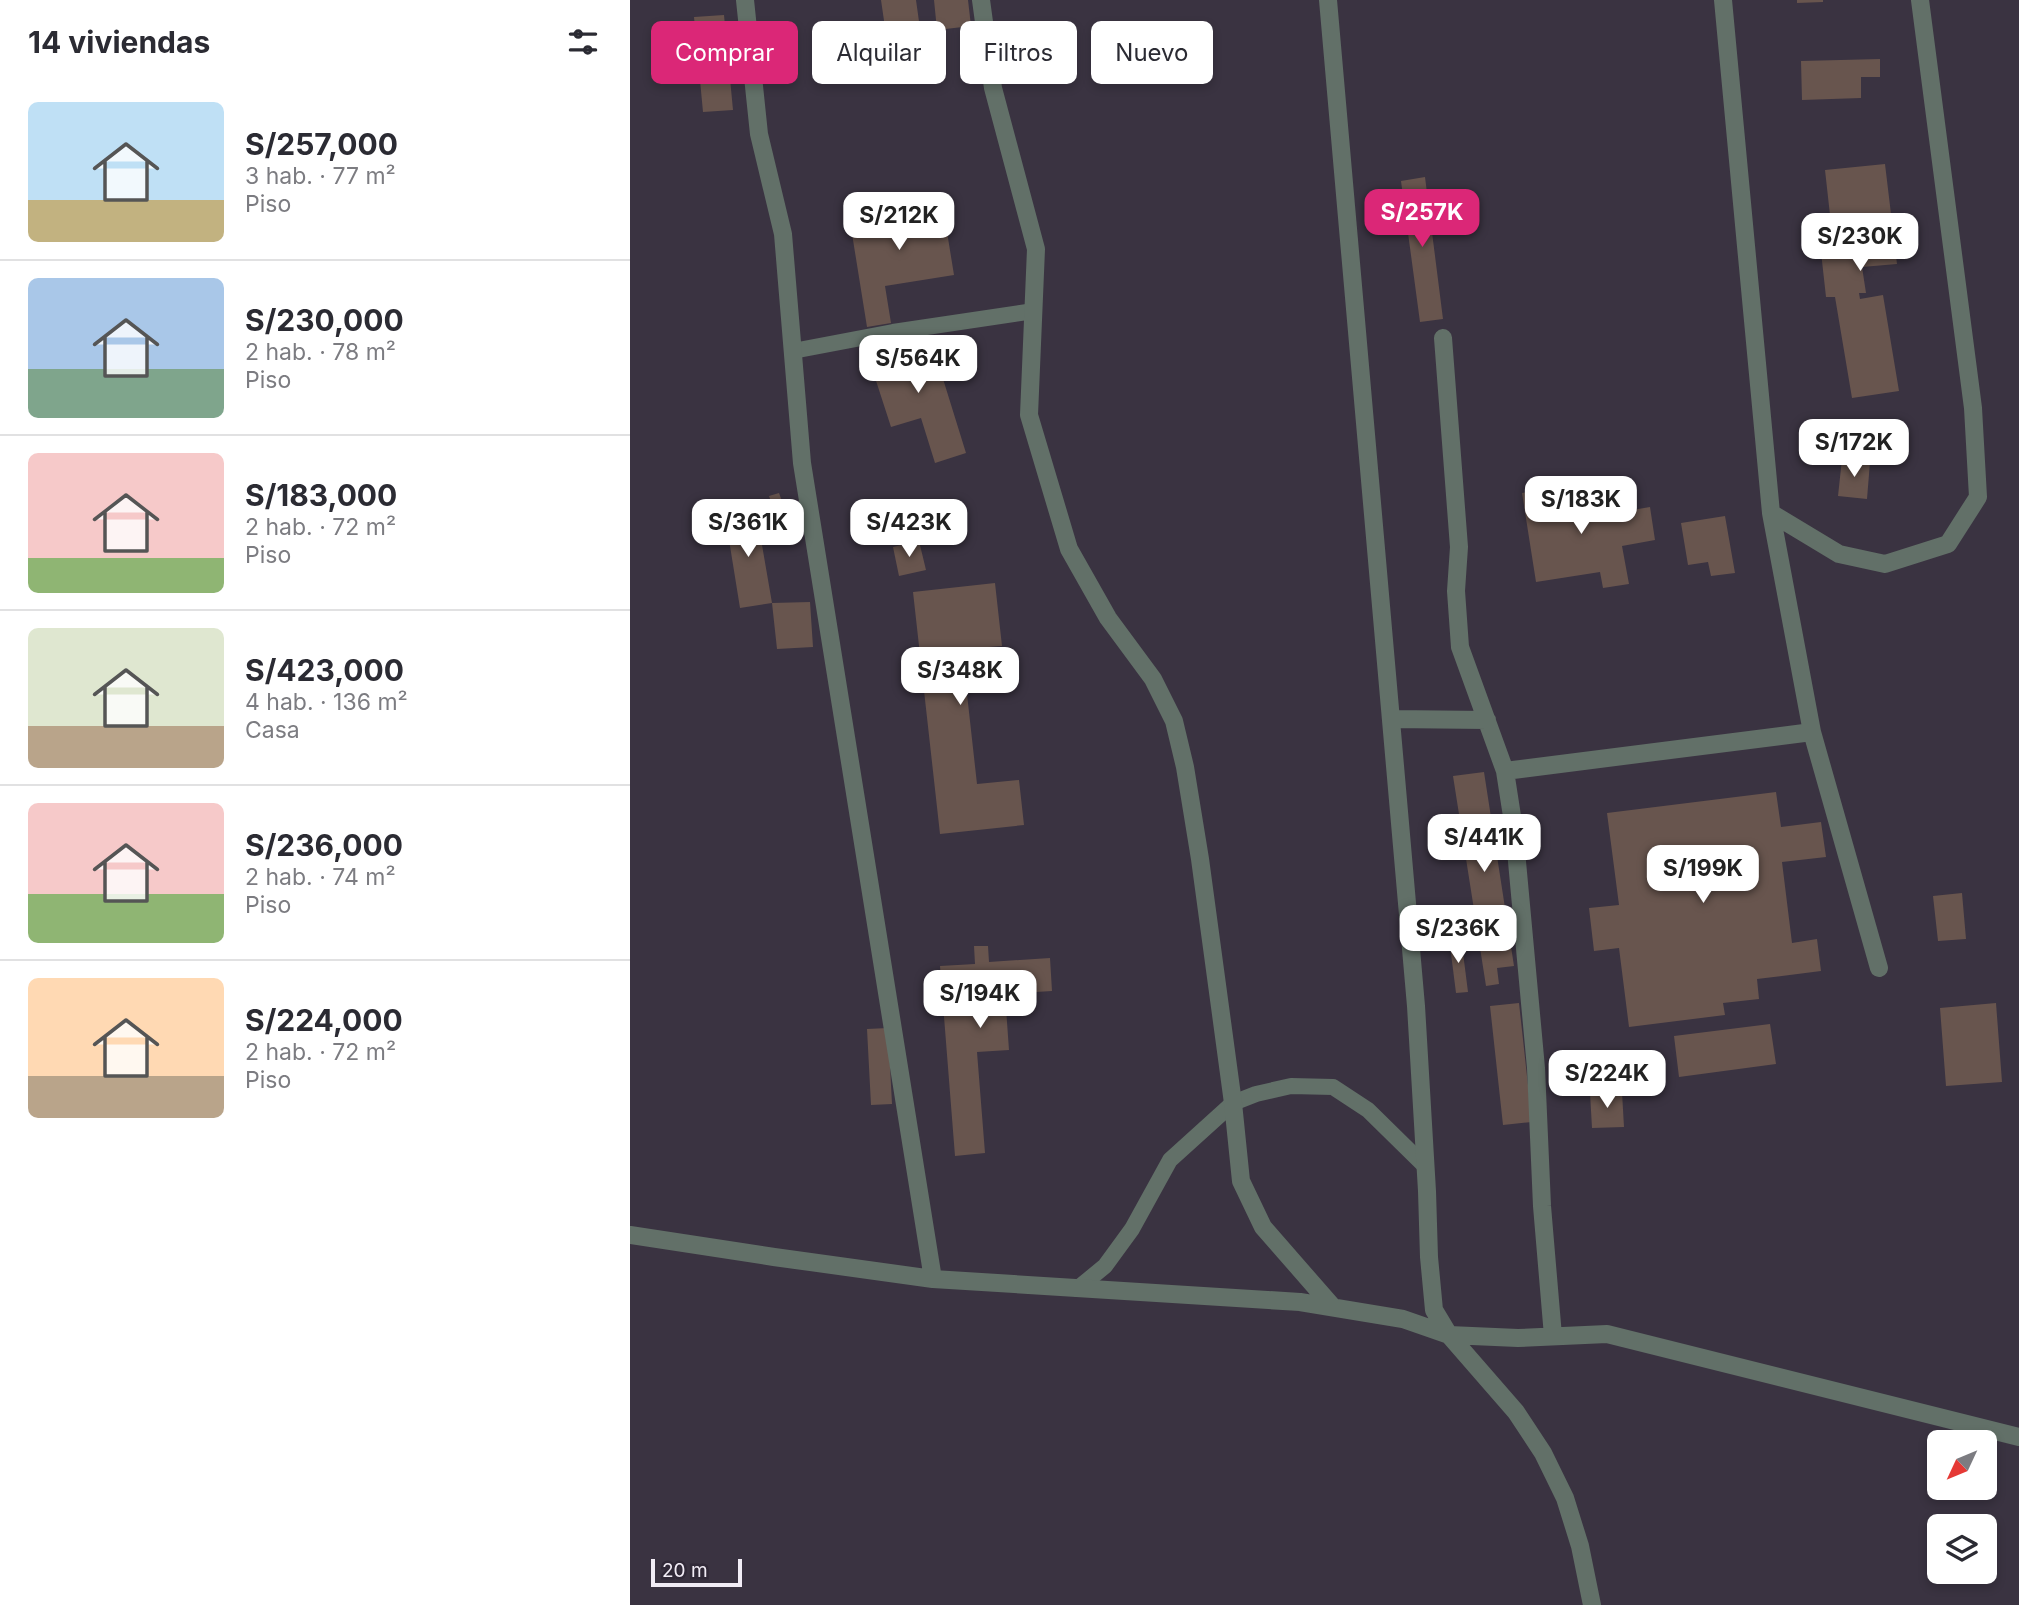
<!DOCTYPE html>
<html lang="es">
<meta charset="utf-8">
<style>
body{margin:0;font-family:Inter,sans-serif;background:#f2f2f3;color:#2b2b33;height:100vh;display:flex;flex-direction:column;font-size:26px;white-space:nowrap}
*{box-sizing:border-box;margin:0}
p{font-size:23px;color:#7c7c81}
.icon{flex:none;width:38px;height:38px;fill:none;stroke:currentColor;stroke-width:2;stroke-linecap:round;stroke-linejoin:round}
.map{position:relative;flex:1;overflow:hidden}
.side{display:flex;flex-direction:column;background:#fff;width:630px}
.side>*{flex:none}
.top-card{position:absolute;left:21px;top:21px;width:665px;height:63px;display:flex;gap:14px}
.needle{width:46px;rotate:226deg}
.controls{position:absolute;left:1297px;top:1430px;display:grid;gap:14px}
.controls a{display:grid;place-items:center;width:70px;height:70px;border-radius:10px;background:#fff;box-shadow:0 4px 10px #0003;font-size:35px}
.scale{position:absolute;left:21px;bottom:18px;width:91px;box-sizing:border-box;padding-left:7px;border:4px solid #f2edf6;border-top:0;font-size:19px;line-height:24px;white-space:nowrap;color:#f2edf6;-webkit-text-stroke:5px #302937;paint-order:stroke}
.price{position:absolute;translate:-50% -60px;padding:0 16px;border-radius:14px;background:#fff;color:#222;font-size:23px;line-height:46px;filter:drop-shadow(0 2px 4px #0008)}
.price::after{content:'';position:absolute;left:50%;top:42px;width:21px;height:16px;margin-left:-10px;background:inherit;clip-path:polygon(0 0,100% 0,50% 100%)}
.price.current{background:#db2777;color:#fff}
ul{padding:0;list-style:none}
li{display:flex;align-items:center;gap:21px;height:175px;padding:0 28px}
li+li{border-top:2px solid #e1e1e2}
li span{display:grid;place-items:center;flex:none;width:196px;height:140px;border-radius:10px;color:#555}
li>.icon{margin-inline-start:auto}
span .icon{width:84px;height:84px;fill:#fffc;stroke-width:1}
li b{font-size:30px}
h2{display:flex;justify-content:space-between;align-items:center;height:84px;padding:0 28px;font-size:30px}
.tag{padding:0 24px;border-radius:10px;background:#fff;box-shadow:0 4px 10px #0003;font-size:24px;line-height:63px}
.tag.current{background:#db2777;color:#fff}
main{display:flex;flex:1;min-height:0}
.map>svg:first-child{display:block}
.building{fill:#68554e}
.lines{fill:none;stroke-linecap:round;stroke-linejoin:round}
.lane{stroke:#627068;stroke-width:16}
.street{stroke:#627068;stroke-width:18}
</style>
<main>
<section class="side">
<h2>14 viviendas<svg class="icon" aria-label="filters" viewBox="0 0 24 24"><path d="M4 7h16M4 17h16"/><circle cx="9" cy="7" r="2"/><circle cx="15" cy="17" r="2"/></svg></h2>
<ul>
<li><span style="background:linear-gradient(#bfe0f5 70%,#c2b280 0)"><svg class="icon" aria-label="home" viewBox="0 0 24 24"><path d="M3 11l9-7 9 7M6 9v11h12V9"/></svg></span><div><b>S/257,000</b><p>3 hab. · 77 m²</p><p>Piso</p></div></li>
<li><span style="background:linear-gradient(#a9c7e8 65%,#7fa58c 0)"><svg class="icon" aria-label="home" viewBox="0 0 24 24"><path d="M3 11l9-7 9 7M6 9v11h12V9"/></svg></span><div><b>S/230,000</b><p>2 hab. · 78 m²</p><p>Piso</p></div></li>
<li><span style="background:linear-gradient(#f6c9c9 75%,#8fb573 0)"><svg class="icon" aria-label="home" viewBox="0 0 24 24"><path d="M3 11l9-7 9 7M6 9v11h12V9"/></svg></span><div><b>S/183,000</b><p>2 hab. · 72 m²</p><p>Piso</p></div></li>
<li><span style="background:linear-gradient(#dfe7d0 70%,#b9a48a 0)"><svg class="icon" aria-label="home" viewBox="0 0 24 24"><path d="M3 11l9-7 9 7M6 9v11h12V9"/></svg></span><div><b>S/423,000</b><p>4 hab. · 136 m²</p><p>Casa</p></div></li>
<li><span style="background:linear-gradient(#f6c9c9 65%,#8fb573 0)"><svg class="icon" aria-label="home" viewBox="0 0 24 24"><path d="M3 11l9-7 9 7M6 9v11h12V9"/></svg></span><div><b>S/236,000</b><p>2 hab. · 74 m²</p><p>Piso</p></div></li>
<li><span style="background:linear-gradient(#ffd9b3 70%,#b9a48a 0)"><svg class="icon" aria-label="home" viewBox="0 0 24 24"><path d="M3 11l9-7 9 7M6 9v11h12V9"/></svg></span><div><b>S/224,000</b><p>2 hab. · 72 m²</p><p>Piso</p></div></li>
</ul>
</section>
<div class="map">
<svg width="1389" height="1605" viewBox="0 0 1389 1605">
<rect width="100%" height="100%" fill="#3a3341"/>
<path class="building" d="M 251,0 L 286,0 L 294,57 L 260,62 Z
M 304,0 L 338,0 L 341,26 L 307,30 Z
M 1167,0 L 1193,0 L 1193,2 L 1167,3 Z
M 94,15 L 103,110 L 73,112 L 64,17 Z
M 1250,59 L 1250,77 L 1231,77 L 1231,98 L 1172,100 L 1171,61 Z
M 1255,164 L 1267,264 L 1232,267 L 1236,293 L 1229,293 L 1230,299 L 1253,295 L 1269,391 L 1222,398 L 1205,297 L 1196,297 L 1188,225 L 1201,224 L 1195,170 Z
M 795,177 L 813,319 L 790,322 L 771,181 Z
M 312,201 L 324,275 L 255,286 L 261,323 L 237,327 L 219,215 Z
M 300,337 L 336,453 L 305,463 L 291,418 L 261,427 L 238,356 Z
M 1212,459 L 1240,462 L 1237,499 L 1208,496 Z
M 954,483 L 961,517 L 1020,507 L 1025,540 L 992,546 L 999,584 L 973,588 L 970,572 L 906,582 L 892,493 Z
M 149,493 L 163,531 L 153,535 L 139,496 Z
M 126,510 L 142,603 L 110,608 L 95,515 Z
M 1095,516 L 1105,573 L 1081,576 L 1078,562 L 1058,565 L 1051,523 Z
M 289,541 L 296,570 L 269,576 L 263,547 Z
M 365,583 L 372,646 L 332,649 L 347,784 L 389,780 L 394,825 L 310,834 L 283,592 Z
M 180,602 L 183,647 L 147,649 L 142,603 Z
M 854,772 L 884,966 L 867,968 L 869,984 L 856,986 L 823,776 Z
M 1146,792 L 1151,827 L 1191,822 L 1196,857 L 1152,862 L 1162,943 L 1187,939 L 1191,971 L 1127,979 L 1129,999 L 1093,1003 L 1095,1015 L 999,1027 L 989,948 L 964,951 L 959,908 L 989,905 L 977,813 Z
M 1332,893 L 1336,939 L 1308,941 L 1303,896 Z
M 831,937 L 838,992 L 826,993 L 819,938 Z
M 344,946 L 358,946 L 359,962 L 420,958 L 422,991 L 375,994 L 379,1050 L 347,1052 L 355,1153 L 325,1156 L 310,966 L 345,964 Z
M 889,1003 L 902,1122 L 873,1125 L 860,1006 Z
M 1366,1003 L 1372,1082 L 1316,1086 L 1310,1008 Z
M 1140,1024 L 1146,1064 L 1049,1077 L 1044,1036 Z
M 258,1028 L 262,1104 L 241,1105 L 237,1029 Z
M 992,1092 L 994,1127 L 962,1128 L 960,1093 Z"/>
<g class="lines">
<path class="lane" d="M 163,351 L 263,332 L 404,311
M 447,1289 L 475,1266 L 502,1229 L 540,1160 L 603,1103 L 626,1094 L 661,1086 L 703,1087 L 738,1110 L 795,1166"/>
<path class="street" d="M 115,0 L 129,134 L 153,234 L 172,463 L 303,1279
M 351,0 L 363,88 L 406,249 L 399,415 L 439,549 L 478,618 L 523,679 L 544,721 L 555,767 L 570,859 L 603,1103 L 611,1181 L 633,1227 L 702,1306
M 698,0 L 786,1006 L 797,1191 L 799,1257 L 804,1310 L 819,1335 L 886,1412 L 913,1453 L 935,1498 L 950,1546 L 962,1605
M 1093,0 L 1141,513 L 1182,732 L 1249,968
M 813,338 L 829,547 L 826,591 L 830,647 L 875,771 L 884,829 L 906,1068 L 912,1206 L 923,1336
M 1141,513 L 1209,554 L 1255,564 L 1318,544 L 1348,497 L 1343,408 L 1290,0
M 761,719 L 857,720
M 875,771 L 1182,732
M 0,1235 L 144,1257 L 303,1279 L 670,1302 L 773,1319 L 819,1335 L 888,1338 L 977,1334 L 1389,1437"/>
</g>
</svg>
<div class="controls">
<a><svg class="needle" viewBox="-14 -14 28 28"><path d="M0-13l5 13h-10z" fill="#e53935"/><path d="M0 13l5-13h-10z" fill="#7c7c81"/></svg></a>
<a><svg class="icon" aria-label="layers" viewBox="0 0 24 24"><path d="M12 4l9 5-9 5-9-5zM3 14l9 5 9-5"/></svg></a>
</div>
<div class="scale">20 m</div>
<b class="price current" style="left:792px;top:249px">S/257K</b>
<b class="price" style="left:269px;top:252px">S/212K</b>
<b class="price" style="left:1230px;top:273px">S/230K</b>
<b class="price" style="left:288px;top:395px">S/564K</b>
<b class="price" style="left:1224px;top:479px">S/172K</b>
<b class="price" style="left:951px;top:536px">S/183K</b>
<b class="price" style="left:118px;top:559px">S/361K</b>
<b class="price" style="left:279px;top:559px">S/423K</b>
<b class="price" style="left:330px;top:707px">S/348K</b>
<b class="price" style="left:854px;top:874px">S/441K</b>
<b class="price" style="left:1073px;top:905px">S/199K</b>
<b class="price" style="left:828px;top:965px">S/236K</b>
<b class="price" style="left:350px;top:1030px">S/194K</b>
<b class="price" style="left:977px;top:1110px">S/224K</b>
<div class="top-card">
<a class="tag current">Comprar</a>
<a class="tag">Alquilar</a>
<a class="tag">Filtros</a>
<a class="tag">Nuevo</a>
</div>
</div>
</main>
